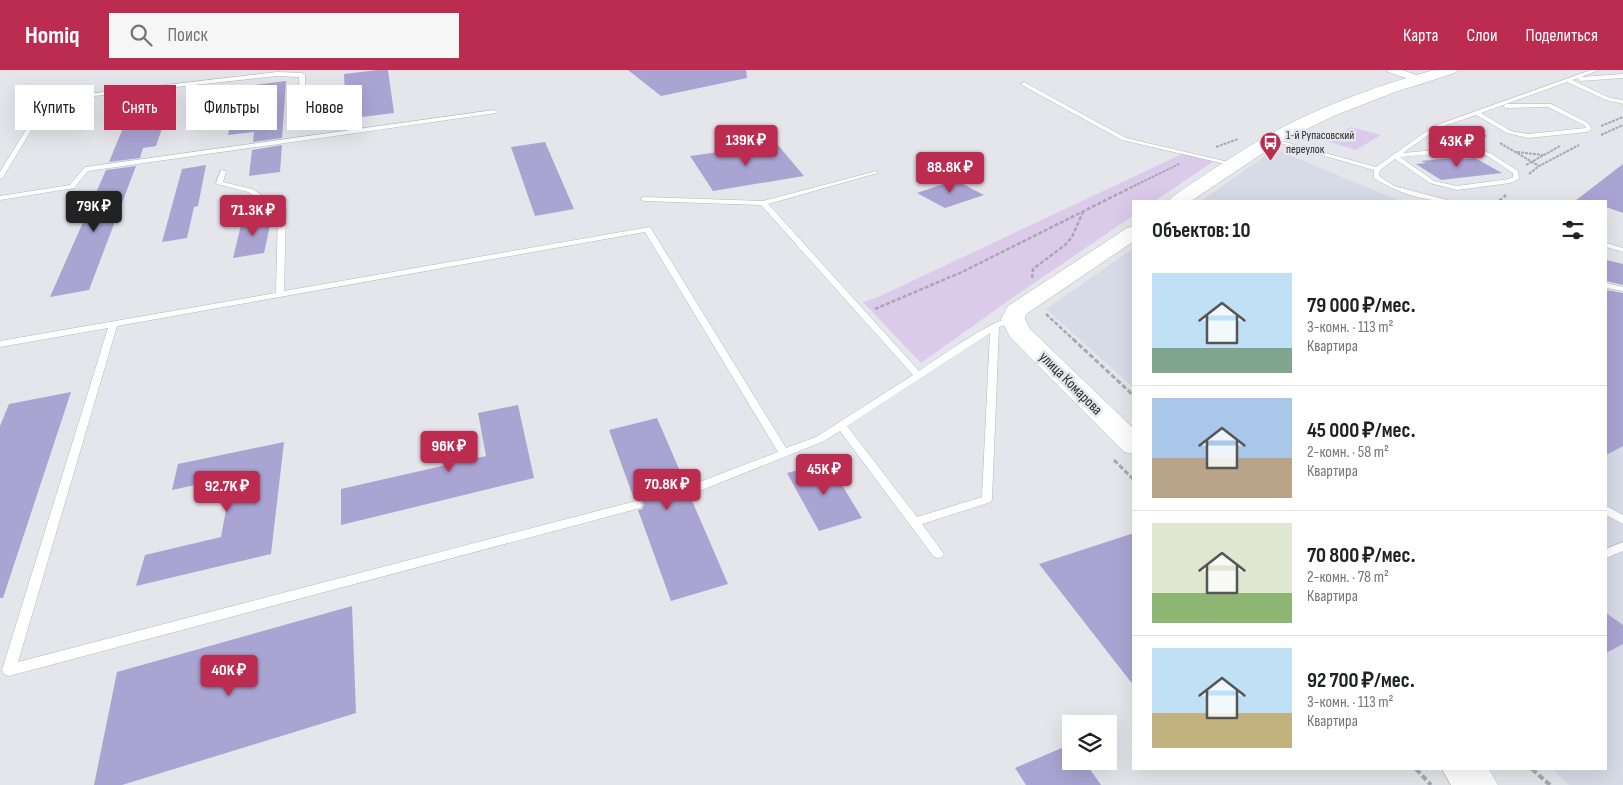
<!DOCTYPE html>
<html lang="ru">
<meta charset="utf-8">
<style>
body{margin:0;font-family:"Sofia Sans Condensed",sans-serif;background:#f6f6f6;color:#202124;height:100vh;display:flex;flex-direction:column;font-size:19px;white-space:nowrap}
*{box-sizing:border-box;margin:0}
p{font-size:16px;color:#757577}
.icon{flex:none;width:28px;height:28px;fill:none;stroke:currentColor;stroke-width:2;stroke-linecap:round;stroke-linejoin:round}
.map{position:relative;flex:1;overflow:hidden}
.side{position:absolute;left:1132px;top:130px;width:475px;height:570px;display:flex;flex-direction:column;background:#fff;border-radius:0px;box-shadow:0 5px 20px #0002}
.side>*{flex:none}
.top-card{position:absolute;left:15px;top:15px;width:475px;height:45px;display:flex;gap:10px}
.controls{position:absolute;left:1062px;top:645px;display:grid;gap:10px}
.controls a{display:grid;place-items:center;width:55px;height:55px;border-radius:0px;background:#fff;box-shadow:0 5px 20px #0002;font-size:25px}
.price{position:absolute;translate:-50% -42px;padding:0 11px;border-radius:5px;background:#bc2c51;color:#fff;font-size:16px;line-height:32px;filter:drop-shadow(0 1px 2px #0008)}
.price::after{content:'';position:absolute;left:50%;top:30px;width:15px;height:11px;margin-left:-8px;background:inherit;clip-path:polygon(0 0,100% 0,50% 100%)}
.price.on{background:#222;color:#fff}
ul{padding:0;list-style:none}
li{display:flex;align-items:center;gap:15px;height:125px;padding:0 20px}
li+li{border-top:1px solid #e0e0e0}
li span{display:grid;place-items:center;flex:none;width:140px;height:100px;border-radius:0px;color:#555}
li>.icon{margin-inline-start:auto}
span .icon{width:60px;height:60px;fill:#fffc;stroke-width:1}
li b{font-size:21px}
h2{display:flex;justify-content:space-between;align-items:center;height:60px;padding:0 20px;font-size:21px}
.pill{padding:0 18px;border-radius:0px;background:#fff;box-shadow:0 5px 20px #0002;font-size:18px;line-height:45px}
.pill.on{background:#bc2c51;color:#fff}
header{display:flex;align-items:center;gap:30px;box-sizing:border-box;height:70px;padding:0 25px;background:#bc2c51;color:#fff}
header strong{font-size:24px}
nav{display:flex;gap:28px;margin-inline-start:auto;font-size:18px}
.search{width:350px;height:45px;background:#f6f6f6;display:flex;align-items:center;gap:12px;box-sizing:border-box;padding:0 18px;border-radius:0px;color:#757577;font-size:19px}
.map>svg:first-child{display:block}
.built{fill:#d7dbe7}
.green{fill:#dccaeb}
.building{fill:#a9a4d2}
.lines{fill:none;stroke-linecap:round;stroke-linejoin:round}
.lane-casing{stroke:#b5b7bc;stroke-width:1}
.street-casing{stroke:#b5b7bc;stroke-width:1}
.secondary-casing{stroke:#b5b7bc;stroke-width:1}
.path-far3{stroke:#a8a9ad;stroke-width:2;stroke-dasharray:3 1;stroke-linecap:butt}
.path-far2{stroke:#a8a9ad;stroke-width:2.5;stroke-dasharray:4 2;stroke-linecap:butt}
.path-far1{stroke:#a8a9ad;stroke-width:3;stroke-dasharray:5 2.5;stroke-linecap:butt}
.path{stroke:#a8a9ad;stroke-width:4;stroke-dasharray:6 3;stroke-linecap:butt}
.lane{fill:#fff;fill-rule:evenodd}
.street{fill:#fff;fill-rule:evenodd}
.secondary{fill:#fff;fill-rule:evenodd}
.labels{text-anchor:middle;stroke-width:5;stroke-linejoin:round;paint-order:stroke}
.far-poi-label{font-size:12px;fill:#2b2c2e;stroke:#e4e6eb;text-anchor:start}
.street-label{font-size:15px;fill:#2b2c2e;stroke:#e4e6eb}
</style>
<header>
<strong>Homiq</strong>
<div class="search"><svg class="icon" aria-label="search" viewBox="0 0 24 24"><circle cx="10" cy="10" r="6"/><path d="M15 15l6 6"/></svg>Поиск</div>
<nav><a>Карта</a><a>Слои</a><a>Поделиться</a></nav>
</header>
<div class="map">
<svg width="1623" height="715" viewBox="0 0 1623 715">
<rect width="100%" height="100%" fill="#e4e6eb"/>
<path class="built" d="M 1275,79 L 1400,131 L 1201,131 Z
M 1134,178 L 1134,318 L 1046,239 Z
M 1606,224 L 1623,230 L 1623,715 L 1569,715 L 1552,699 L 1606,699 Z"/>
<path class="green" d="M 1351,57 L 1381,65 L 1356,80 L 1327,71 Z
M 1182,84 L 1214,91 L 1155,131 L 1134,131 L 1134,145 L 1015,226 L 921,293 L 863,232 L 876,228 Z"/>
<path class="building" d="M 377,0 L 388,0 L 394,43 L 346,49 L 344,4 Z
M 628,0 L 746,0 L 747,8 L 661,26 Z
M 286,11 L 282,68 L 253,72 L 254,62 L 228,65 L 237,17 Z
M 173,26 L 156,76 L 143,78 L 140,88 L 109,92 L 134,31 Z
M 545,72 L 574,139 L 535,146 L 511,77 Z
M 777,74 L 804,106 L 713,121 L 690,86 Z
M 282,75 L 280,102 L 249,106 L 252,80 Z
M 1460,87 L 1465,89 L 1475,88 L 1502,103 L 1441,110 L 1416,94 L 1426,93 L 1421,91 Z
M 1623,94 L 1623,143 L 1606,137 L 1606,131 L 1575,131 Z
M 206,95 L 198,136 L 194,137 L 187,168 L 162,172 L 182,99 Z
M 136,96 L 89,220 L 50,227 L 106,100 Z
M 955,110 L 984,125 L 945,138 L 917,123 Z
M 272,146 L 264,183 L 233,188 L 242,151 Z
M 1606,190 L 1623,194 L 1623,215 L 1606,211 Z
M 1606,220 L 1623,223 L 1623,376 L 1606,385 Z
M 71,322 L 3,528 L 0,528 L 0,356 L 9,334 Z
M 518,335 L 534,408 L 341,455 L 341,419 L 486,386 L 478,343 Z
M 657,348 L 686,415 L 682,417 L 682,425 L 690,426 L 728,514 L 671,531 L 638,440 L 642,439 L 644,434 L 640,430 L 634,429 L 609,360 Z
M 284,372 L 271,484 L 136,516 L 145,485 L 221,467 L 232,407 L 172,420 L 178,394 Z
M 828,392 L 862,448 L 819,461 L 787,403 Z
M 1134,463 L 1134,616 L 1039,494 Z
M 352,536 L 356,643 L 122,715 L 94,715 L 117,602 Z
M 1606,543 L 1623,555 L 1623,574 L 1606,583 Z
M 1071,674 L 1071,691 L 1084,691 L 1101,715 L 1026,715 L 1015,698 Z"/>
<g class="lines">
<defs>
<path id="lane" d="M 1591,0 L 1599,0 L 1581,7 L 1623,4 L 1623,8 L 1580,11 L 1578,8 L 1572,10 L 1610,28 L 1623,30 L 1623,34 L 1606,30 L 1567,12 L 1481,43 L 1511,61 L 1528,64 L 1586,58 L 1584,55 L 1548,37 L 1506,38 L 1503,36 L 1506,34 L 1551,34 L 1588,53 L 1592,59 L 1587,62 L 1528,68 L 1507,63 L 1476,45 L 1438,58 L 1403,83 L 1467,77 L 1490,83 L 1518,101 L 1519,109 L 1510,113 L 1457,120 L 1430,113 L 1395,89 L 1380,100 L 1379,106 L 1394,116 L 1447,130 L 1448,131 C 1423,131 1395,122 1374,108 L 1374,100 L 1269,70 L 1274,69 L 1376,97 L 1434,56 ZM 1467,81 L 1486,85 L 1513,103 L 1513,107 L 1509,109 L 1457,116 L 1443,113 L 1434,111 L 1400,87 Z
M 277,2 L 302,3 L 305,5 L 306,54 L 301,53 L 299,7 L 277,6 L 49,31 L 3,107 L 0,109 L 0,102 L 45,29 Z
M 1024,12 L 1126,68 L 1237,94 L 1234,96 L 1122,70 L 1022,15 L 1021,14 Z
M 494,40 L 497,42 L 496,43 L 88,101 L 74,118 L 0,130 L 0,126 L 70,115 L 84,98 L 86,97 Z
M 221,100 L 226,101 L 223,112 L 252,119 L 286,140 L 284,221 L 650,157 L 786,378 L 816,367 L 913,305 L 761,135 L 644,131 L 640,129 L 644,127 L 763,131 L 877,101 L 877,103 L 768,134 L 919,301 C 937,289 998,245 1016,247 L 1017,249 L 1016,251 L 999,257 L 992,429 L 991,432 L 922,454 L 944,484 L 942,487 L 938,488 L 934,487 L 840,361 L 824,371 L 692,424 L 684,424 L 683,421 L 684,418 L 778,382 L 645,162 L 117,256 L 18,592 L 636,431 L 640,432 L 642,435 L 640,438 L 9,606 L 4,604 L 2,600 L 108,258 L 0,277 L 0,271 L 276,223 L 278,141 L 248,122 L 217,114 L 216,113 ZM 990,263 L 982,427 L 917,447 L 847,356 Z
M 1606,173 L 1623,178 L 1623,182 L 1606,177 Z
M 1606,213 L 1623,217 L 1623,221 L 1606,218 Z
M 1606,436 L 1623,445 L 1623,454 L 1606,445 Z
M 1623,472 L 1623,481 L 1606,488 L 1606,479 Z"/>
<path id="street" d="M 1387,0 L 1402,0 L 1422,7 L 1423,9 L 1418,12 L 1388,2 Z"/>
<path id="secondary" d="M 1434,0 L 1457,0 L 1455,3 L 1395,22 L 1336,45 L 1298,63 L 1269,79 L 1191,131 L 1169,131 L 1172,127 C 1209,102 1245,77 1285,56 C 1332,32 1383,14 1434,0 Z
M 1134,156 L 1134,171 L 1026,244 L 1025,249 L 1030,259 L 1134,359 L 1134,384 L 1124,382 L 1010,267 L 1001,249 L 1008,236 L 1127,158 Z
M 1442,699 L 1489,699 L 1498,715 L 1451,715 Z"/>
</defs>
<use href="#lane" class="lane-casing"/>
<use href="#street" class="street-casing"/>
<use href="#secondary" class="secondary-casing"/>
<path class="path-far3" d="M 1601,56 L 1623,47
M 1601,65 L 1623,55
M 1475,66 L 1487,66
M 1500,73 L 1539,96
M 1216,77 L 1238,69
M 1517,82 L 1543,85
M 1526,95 L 1560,76
M 1529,104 L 1539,96 L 1579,75
M 1130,118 L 1179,94"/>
<path class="path-far2" d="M 1499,131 L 1506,125
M 1032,208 L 1033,199 L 1065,175 L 1072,167 L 1083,142
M 875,239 L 962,202 L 1132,117
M 1046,244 L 1074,270"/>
<path class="path-far1" d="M 1073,269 L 1134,326
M 1114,390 L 1134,410"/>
<path class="path" d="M 1416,699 L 1431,715
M 1532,699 L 1550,715"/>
<use href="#lane" class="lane"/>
<use href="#street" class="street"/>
<use href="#secondary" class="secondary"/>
</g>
<defs>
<symbol id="bus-pin" viewBox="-11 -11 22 30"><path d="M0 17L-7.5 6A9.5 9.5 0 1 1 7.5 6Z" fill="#bc2c51" stroke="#e4e6eb"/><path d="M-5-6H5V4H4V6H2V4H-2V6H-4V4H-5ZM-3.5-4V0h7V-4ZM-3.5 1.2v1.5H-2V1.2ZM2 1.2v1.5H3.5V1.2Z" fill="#fff"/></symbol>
</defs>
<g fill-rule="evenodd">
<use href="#bus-pin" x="1258" y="60" width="25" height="34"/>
</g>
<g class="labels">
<g class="far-poi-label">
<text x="1286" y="69">1-й Рупасовский<tspan x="1286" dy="14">переулок</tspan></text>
</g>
<g class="street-label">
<text transform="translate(1071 313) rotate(45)" y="5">улица Комарова</text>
</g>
</g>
</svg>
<div class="controls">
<a><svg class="icon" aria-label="layers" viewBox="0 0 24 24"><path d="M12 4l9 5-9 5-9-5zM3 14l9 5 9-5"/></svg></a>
</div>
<b class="price" style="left:746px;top:97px">139K ₽</b>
<b class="price" style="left:1457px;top:98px">43K ₽</b>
<b class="price" style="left:950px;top:124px">88.8K ₽</b>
<b class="price on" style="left:94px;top:163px">79K ₽</b>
<b class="price" style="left:253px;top:167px">71.3K ₽</b>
<b class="price" style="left:449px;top:403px">96K ₽</b>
<b class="price" style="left:824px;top:426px">45K ₽</b>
<b class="price" style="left:667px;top:441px">70.8K ₽</b>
<b class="price" style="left:227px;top:443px">92.7K ₽</b>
<b class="price" style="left:229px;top:627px">40K ₽</b>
<div class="top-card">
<a class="pill">Купить</a>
<a class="pill on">Снять</a>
<a class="pill">Фильтры</a>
<a class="pill">Новое</a>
</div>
<section class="side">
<h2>Объектов: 10<svg class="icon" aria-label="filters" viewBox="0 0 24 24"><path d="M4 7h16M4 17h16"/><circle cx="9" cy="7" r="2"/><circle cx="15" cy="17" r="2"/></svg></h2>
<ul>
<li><span style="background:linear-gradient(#bfe0f5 75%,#7fa58c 0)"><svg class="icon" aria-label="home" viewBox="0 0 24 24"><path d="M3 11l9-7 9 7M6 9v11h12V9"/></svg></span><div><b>79 000 ₽/мес.</b><p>3-комн. · 113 m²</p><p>Квартира</p></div></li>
<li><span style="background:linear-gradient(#a9c7e8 60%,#b9a48a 0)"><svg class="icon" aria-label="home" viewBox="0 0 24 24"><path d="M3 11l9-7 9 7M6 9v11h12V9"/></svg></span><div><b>45 000 ₽/мес.</b><p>2-комн. · 58 m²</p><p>Квартира</p></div></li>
<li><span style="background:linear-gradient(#dfe7d0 70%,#8fb573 0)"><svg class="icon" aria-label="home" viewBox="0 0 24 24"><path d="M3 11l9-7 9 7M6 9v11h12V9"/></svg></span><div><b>70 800 ₽/мес.</b><p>2-комн. · 78 m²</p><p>Квартира</p></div></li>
<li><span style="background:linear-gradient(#bfe0f5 65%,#c2b280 0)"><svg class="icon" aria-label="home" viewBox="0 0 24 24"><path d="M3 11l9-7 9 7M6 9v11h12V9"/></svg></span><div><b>92 700 ₽/мес.</b><p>3-комн. · 113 m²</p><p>Квартира</p></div></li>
</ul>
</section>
</div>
